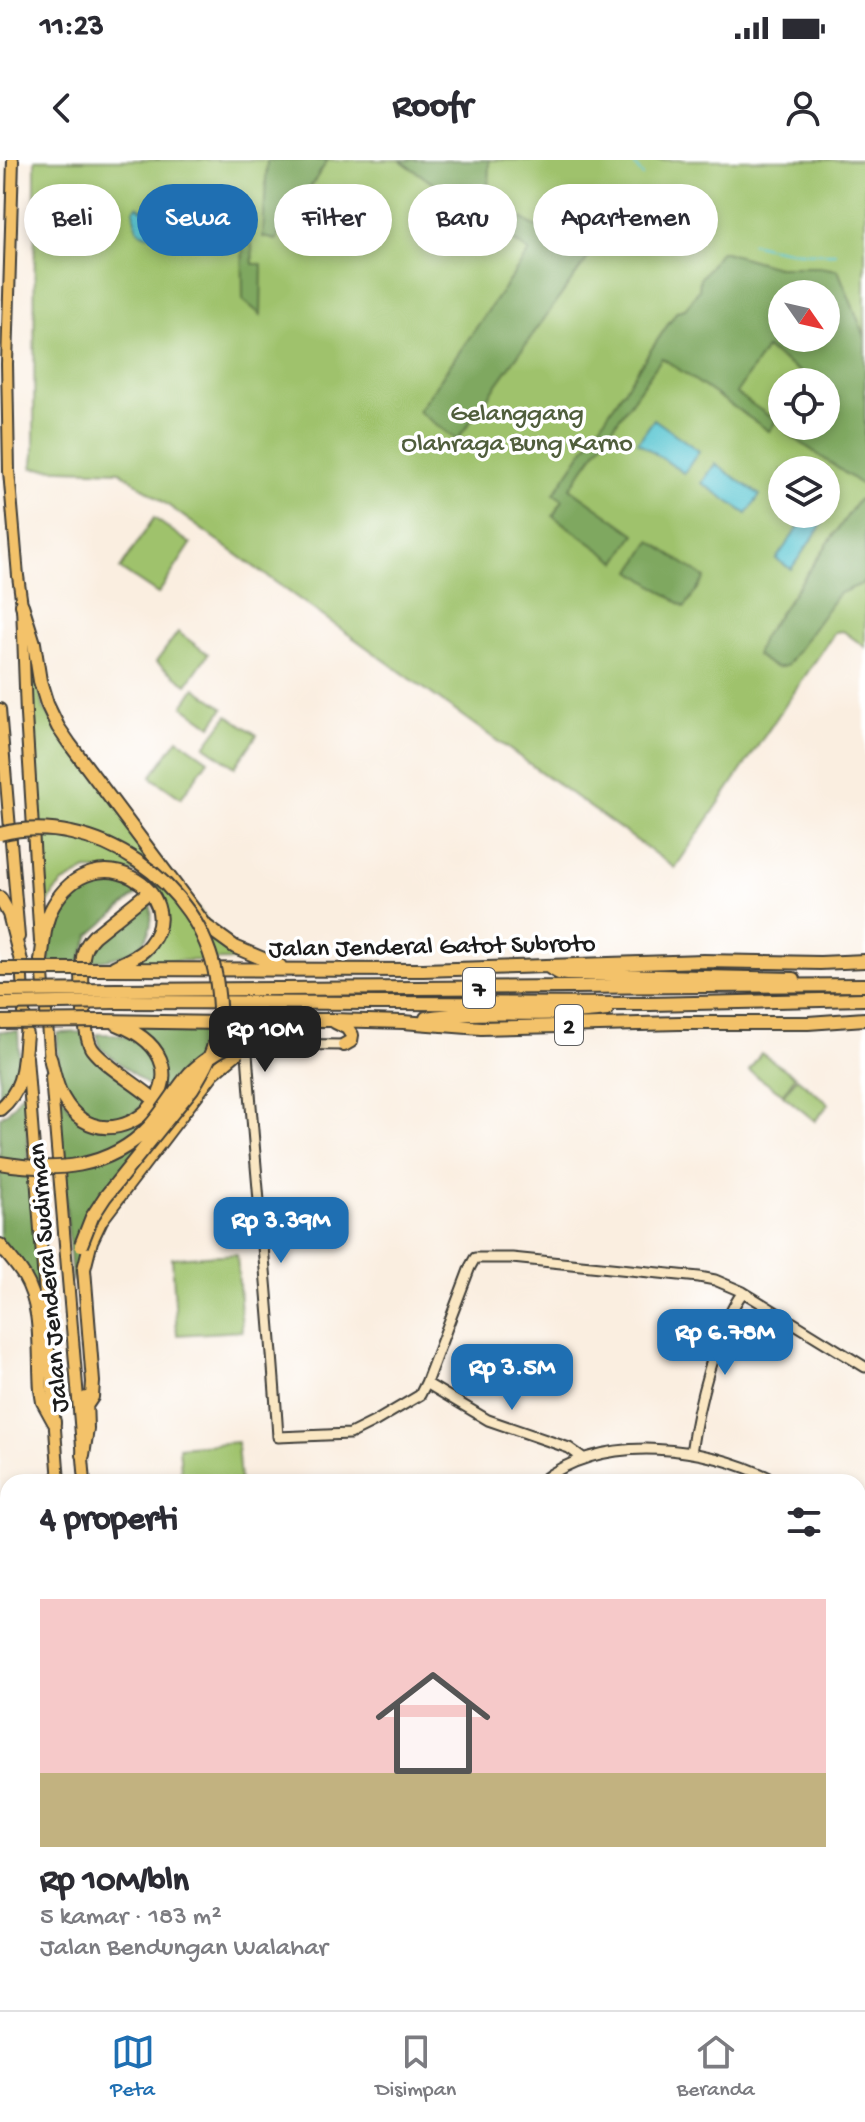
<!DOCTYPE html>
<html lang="id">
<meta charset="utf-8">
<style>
body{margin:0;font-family:"Gochi Hand",sans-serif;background:#f2f2f3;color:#2b2b33;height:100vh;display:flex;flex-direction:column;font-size:30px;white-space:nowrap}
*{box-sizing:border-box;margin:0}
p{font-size:26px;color:#7c7c81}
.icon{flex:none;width:44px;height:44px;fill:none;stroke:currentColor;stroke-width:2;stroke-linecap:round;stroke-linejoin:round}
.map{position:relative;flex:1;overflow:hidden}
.panel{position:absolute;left:0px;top:1314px;width:866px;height:536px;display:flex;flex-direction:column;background:#fff;border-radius:24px 24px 0 0;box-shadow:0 4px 12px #0003}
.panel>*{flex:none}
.guide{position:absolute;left:24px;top:24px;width:818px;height:72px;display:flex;gap:16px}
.needle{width:52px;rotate:124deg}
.buttons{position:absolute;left:768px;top:120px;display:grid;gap:16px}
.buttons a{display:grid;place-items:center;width:72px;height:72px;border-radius:50%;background:#fff;box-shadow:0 4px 12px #0003;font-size:40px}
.price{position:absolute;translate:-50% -68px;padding:0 18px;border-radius:16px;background:#1f6fb2;color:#fff;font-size:26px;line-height:52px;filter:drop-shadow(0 2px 4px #0008)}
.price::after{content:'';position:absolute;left:50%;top:48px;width:24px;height:18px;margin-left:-12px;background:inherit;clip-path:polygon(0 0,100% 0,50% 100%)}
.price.current{background:#222;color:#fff}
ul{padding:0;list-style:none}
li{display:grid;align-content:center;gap:16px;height:424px;padding:0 40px}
li span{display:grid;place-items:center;height:248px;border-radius:0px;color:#555}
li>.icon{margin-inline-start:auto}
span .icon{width:144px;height:144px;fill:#fffc;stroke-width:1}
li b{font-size:34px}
h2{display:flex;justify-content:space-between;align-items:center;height:96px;padding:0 40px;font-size:34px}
.tag{padding:0 28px;border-radius:36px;background:#fff;box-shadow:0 4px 12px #0003;font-size:28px;line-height:72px}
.tag.current{background:#1f6fb2;color:#fff}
.status{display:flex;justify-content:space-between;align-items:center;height:56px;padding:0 40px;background:#fff;direction:ltr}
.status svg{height:22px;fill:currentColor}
header{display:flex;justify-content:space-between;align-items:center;height:104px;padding:0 40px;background:#fff;font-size:36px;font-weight:700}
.dock{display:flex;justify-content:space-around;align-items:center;height:112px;border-top:2px solid #e1e1e2;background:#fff;font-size:22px;color:#7c7c81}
.dock a{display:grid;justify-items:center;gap:4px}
.dock .current{color:#1f6fb2}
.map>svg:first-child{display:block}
.green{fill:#9fc26c;stroke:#5e6f44;stroke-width:2;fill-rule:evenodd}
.forest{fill:#7fa860;stroke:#4e623e;stroke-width:2;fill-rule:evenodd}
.water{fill:#5ac6d2;stroke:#3b7177;stroke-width:2}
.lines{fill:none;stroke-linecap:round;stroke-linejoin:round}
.stream{stroke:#5ac6d2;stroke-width:2}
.river{stroke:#5ac6d2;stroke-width:14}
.secondary-casing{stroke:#3d3c39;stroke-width:13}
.primary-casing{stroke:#3d3c39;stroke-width:14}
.highway-casing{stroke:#3d3c39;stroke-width:16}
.secondary{stroke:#fae7c3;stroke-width:9}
.primary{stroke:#f3c26a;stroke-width:10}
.highway{stroke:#f3c26a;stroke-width:12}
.highway-bridge-casing{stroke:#3d3c39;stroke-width:16;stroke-linecap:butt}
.highway-bridge{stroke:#f3c26a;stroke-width:12}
.labels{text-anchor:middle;stroke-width:7;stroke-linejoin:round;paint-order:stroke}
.shield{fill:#fff;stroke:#606060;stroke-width:2}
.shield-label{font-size:24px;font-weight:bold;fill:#1c1c1c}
.park-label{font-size:26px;fill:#505e3c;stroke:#fff}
.street-label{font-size:26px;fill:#1c1c1c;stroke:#fff}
</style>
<div class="status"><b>11:23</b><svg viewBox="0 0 49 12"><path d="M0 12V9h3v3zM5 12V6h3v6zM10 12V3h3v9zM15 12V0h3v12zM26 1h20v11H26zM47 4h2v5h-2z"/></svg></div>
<header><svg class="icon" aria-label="back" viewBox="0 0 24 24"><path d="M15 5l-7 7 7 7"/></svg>Roofr<svg class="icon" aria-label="person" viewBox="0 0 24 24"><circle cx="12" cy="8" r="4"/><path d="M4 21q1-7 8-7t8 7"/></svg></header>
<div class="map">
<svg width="865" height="1850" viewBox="0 0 865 1850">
<rect width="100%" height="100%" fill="#fff"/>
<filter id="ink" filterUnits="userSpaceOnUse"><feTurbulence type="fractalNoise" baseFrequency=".0125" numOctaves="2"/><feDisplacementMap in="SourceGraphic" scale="16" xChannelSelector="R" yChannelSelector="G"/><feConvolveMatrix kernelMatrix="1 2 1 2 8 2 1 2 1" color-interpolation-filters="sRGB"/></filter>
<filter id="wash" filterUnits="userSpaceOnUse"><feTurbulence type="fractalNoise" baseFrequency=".006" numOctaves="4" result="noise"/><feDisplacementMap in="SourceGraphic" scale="32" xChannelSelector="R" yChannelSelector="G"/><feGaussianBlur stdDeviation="1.8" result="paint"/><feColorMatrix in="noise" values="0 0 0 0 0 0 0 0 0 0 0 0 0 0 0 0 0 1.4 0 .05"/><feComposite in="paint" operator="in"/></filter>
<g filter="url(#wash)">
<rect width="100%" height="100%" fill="#faeee0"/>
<path class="green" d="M 35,0 L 865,0 L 865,487 L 843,471 L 835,472 L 675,708 L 120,311 L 32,308 L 34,295 ZM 782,134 L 826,134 L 826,178 L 782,178 ZM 782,222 L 826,222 L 826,266 L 782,266 ZM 782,310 L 826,310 L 826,354 L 782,354 Z
M 154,358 L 191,384 L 158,434 L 120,409 Z
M 178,472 L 208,494 L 187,524 L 156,502 Z
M 33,502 L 44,549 L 228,788 L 251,800 L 137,801 L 151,790 L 161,776 L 165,753 L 159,733 L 145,720 L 133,712 L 87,710 L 63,723 L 54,732 L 42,754 L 31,567 L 31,503 Z
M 195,528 L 224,548 L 211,566 L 183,546 Z
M 228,555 L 257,575 L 235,607 L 205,586 Z
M 178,579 L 208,600 L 181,638 L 151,617 Z
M 761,893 L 795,916 L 783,934 L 749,911 Z
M 797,918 L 829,944 L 815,961 L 783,935 Z
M 237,1094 L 242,1171 L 177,1175 L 172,1098 Z
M 237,1282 L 240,1321 L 182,1322 L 179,1287 Z
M 0,1567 L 8,1569 L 8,1697 L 0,1695 Z"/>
<path class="forest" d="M 267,0 L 328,0 L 276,80 L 263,77 Z
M 400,0 L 489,0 L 488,37 L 536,67 L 608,70 L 457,280 L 418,251 L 529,92 Z
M 242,48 L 250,48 L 253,104 L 262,104 L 261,155 L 243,140 Z
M 721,91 L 777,107 L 819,107 L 838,110 L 865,177 L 865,327 L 787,273 L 792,266 L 798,266 L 813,276 L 820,266 L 826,266 L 826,257 L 839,239 L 826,230 L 826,222 L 815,222 L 766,189 L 736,233 L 776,261 L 769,271 L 662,198 L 570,328 L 635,374 L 617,402 L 553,356 L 563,340 L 554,334 L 677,151 L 685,149 L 699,130 L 700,119 ZM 782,134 L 826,134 L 826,178 L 782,178 Z
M 859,339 L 865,343 L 865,419 L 862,424 L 838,434 L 787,505 C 776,512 766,502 756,495 L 762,478 Z
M 651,381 L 705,418 L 685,447 L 632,411 Z
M 97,718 L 123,719 L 143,729 L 90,775 L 79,802 L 49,803 L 50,763 L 55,752 L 73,730 Z
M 149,738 C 152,746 152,753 151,763 C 147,795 114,799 87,802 C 89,778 130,753 149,738 Z
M 108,861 L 273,864 L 218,891 L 81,1085 L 77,1107 L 72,1122 L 56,922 L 70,949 L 117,966 L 159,933 L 157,894 Z
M 0,871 L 18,871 C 21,910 20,912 0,945 Z
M 83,872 L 86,885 L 149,939 C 126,964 100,970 75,943 C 70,937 64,930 61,922 C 57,907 58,888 57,873 Z
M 97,874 L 115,874 L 131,878 L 144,885 L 159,911 L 155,931 L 100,888 Z
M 25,929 L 29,1005 L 40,1133 L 0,1078 L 0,957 L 9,951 Z"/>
<path class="water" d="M 194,26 L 198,32 C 191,42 192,52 203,59 L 202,64 L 191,59 L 177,62 L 177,67 L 174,70 L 154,66 L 151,69 L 151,76 C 135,74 135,64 134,50 L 137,46 L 142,50 L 158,43 L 163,39 L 166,40 L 168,45 C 185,45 185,36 194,26 Z
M 654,259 L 699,291 L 684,313 L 638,282 Z
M 715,304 L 760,335 L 747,354 L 702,323 Z
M 808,354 L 823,363 L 791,409 L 776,399 Z"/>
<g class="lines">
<path class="stream" d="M 631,0 L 643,16
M 751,83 C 779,91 805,94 835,93"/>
<path class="river" d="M 0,1492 L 8,1496"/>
</g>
</g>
<g filter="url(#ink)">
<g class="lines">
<defs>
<path id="secondary" d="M 344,885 L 260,884 L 254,885 L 247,893 C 256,1021 270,1149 278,1277 L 350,1274 L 376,1261 L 420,1235 L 426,1223 L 470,1107 L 475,1098 L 512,1098 L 699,1117 L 715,1120 L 743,1132 L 865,1207
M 426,1223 L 488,1260 L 569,1288 L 583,1298
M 691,1293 C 697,1249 716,1168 743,1132
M 540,1322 C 607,1271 707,1286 778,1322
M 858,1377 L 865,1382
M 0,1706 L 8,1708
M 260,1842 L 279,1850
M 352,1842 L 365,1850
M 165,1850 L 169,1842"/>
<path id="primary" d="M 13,0 L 7,204 L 9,311 L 18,416 L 22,445 L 26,555 L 40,782
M 0,549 L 19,777
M 21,801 L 25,869
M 42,802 L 50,901
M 27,897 L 59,1322
M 51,917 L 85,1322
M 0,1715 L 8,1718
M 0,1728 L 8,1731
M 0,1738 L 8,1741
M 114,1842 L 115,1850
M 140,1842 L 142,1850
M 277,1842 L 299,1850
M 303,1842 L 323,1850
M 331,1842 L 350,1850"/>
<path id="highway" d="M 22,445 L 34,483 L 40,521 L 47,544 L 58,567 L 69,583 L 206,766 L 235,787 L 280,806
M 145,735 L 94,776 C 88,782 84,788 83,797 C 81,814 83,876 92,889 C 103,904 134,923 150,936
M 0,738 L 9,754 L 21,801
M 41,800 C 44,782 44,762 53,746 C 95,671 190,733 150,784 C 142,795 126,801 114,807
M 550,808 L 559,813 L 567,814 L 794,819
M 109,809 L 423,810 L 703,801 L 820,803 L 865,801
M 117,830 L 865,825
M 118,842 L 650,844 L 865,839
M 426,858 C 486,849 547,858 607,850
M 103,861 L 273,864 L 296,860 L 332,860 L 403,862 L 481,868 L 680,863 L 808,863 L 865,859
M 335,862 L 347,868 L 352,875 L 351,881 L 344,885
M 50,897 C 53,911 56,926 63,938 C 109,1020 229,908 117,864
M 0,949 C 25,928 23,905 26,874
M 0,1085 C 8,1095 17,1105 24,1116 C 44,1149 38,1193 41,1230 L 43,1242 L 54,1262
M 86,1246 L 92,1237 L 93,1222 L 84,1109 L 91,1081 L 101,1060 L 213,913 L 245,886 L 283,866
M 83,1295 L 87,1269 L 86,1238"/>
</defs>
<use href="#secondary" class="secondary-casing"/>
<use href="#primary" class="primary-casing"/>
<use href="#highway" class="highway-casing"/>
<use href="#secondary" class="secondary"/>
<use href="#primary" class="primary"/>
<use href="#highway" class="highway"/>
<defs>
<path id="highway-bridge" d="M 0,674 C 95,650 200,723 216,818 C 218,834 221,851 218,867 C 215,890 204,910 192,929 L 105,1037 L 92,1057 L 81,1085
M 0,809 L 109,809
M 0,831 L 117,830
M 0,844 L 118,842
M 0,862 L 103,861
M 0,1003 C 54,1012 109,1010 149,967 C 164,951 175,930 190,913 C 206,897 227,886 247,876"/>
</defs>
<use href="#highway-bridge" class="highway-bridge-casing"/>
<use href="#highway-bridge" class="highway-bridge"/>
</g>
</g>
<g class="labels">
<g class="shield">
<rect x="463" y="808" width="32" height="40" rx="6"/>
<rect x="555" y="845" width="28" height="40" rx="6"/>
</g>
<g class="shield-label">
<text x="479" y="836">7</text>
<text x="569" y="873">2</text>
</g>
<g class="park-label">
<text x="517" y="260">Gelanggang<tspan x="517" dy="30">Olahraga Bung Karno</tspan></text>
</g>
<g class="street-label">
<text transform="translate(432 784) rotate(-1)" y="9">Jalan Jenderal Gatot Subroto</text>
<text transform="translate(46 1118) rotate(-95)" y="9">Jalan Jenderal Sudirman</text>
</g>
</g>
</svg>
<div class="buttons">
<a><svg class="needle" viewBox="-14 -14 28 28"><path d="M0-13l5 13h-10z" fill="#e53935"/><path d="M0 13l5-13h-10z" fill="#7c7c81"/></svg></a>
<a><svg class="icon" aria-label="locate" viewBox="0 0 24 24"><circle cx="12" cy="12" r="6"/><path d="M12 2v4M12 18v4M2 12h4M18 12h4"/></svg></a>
<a><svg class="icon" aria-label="layers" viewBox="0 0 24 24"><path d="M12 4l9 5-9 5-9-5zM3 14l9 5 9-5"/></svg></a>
</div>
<b class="price current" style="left:265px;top:914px">Rp 10M</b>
<b class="price" style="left:281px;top:1105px">Rp 3.39M</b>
<b class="price" style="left:725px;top:1217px">Rp 6.78M</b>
<b class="price" style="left:512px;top:1252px">Rp 3.5M</b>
<div class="guide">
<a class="tag">Beli</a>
<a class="tag current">Sewa</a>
<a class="tag">Filter</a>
<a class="tag">Baru</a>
<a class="tag">Apartemen</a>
</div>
<section class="panel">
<h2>4 properti<svg class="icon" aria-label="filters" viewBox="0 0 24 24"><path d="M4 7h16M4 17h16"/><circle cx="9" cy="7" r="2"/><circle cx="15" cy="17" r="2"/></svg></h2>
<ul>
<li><span style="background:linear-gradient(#f6c9c9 70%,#c2b280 0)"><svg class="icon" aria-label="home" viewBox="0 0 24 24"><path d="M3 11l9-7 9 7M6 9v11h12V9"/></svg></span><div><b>Rp 10M/bln</b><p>5 kamar · 183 m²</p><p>Jalan Bendungan Walahar</p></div></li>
</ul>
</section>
</div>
<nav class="dock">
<a class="current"><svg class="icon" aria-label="map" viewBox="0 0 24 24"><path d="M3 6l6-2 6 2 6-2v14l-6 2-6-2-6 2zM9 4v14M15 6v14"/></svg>Peta</a>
<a><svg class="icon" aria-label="saved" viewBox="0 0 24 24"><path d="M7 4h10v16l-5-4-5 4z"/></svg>Disimpan</a>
<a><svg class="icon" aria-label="home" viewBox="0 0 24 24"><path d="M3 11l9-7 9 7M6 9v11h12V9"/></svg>Beranda</a>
</nav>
